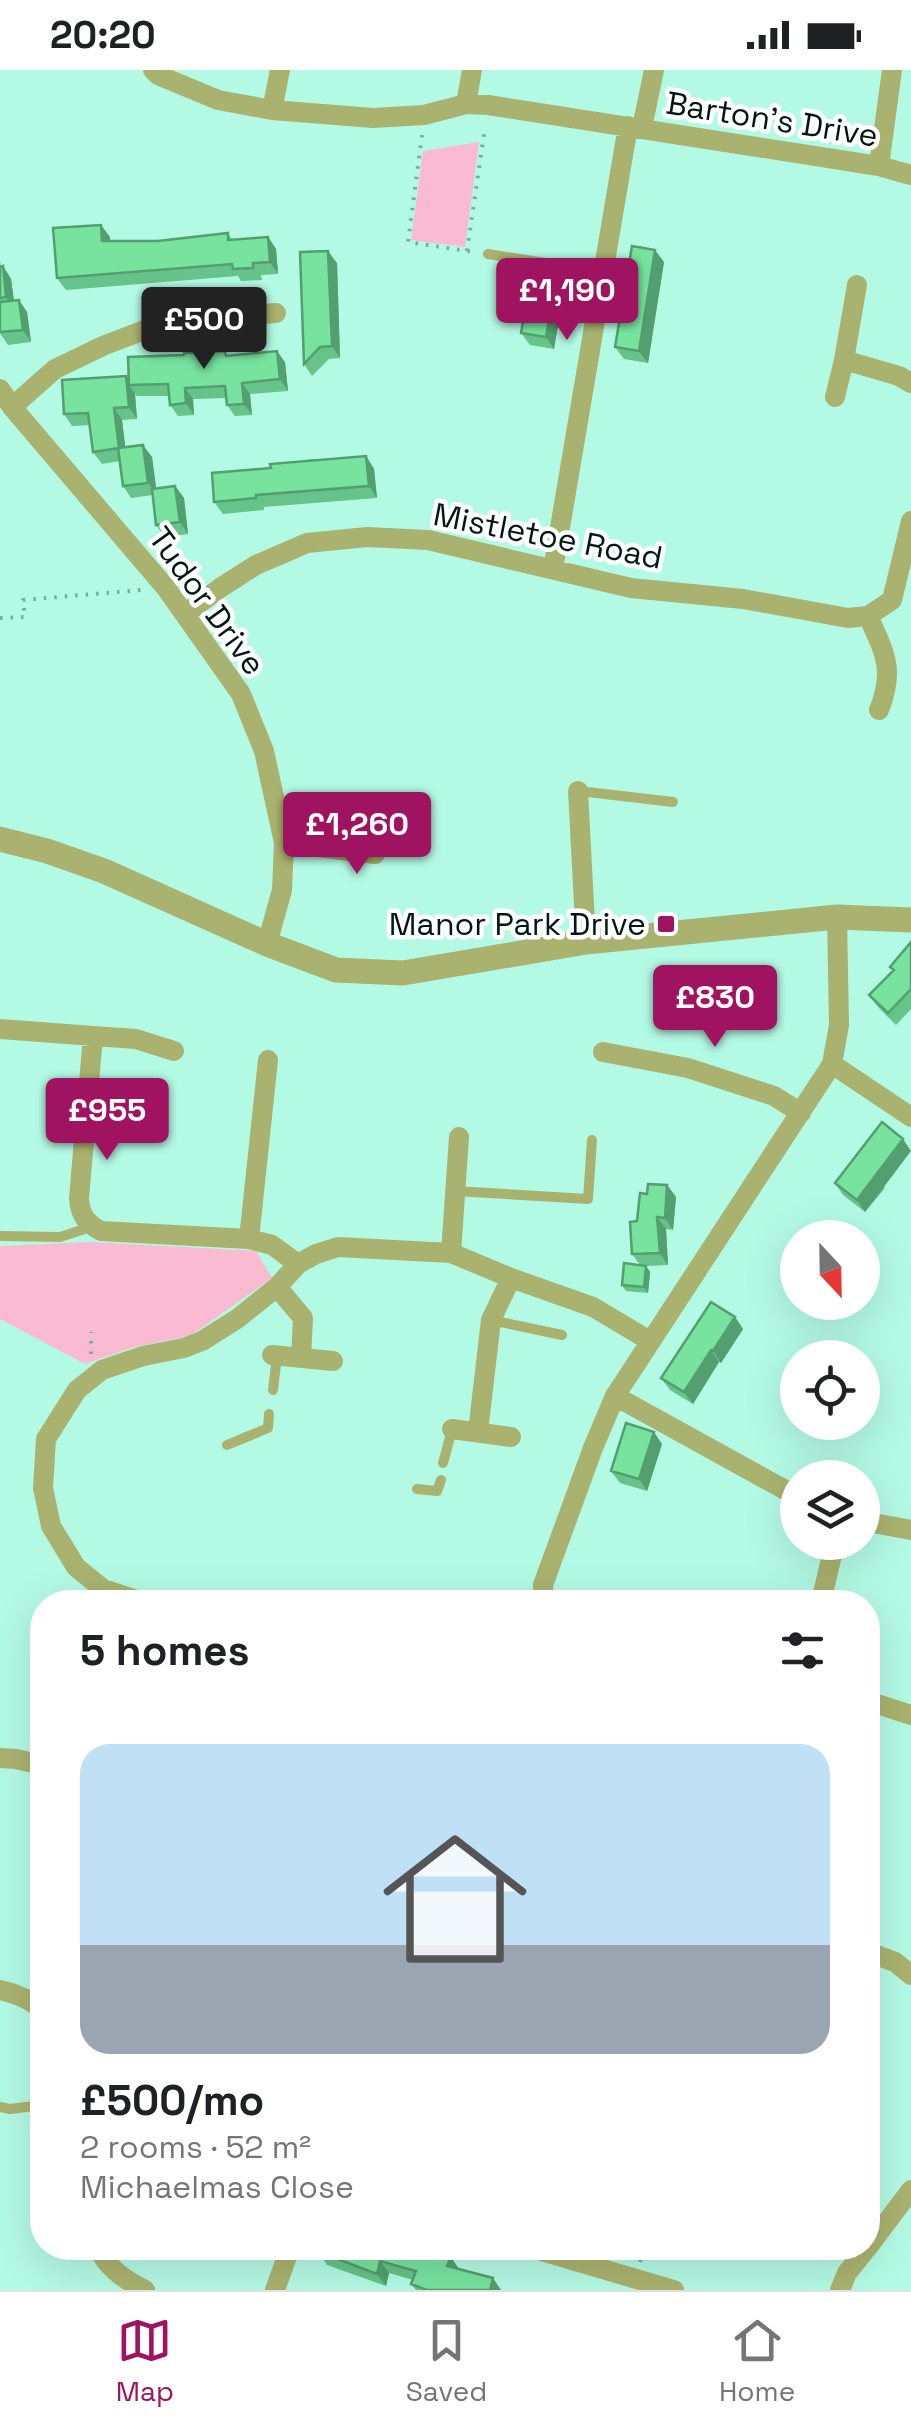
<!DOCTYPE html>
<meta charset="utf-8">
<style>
body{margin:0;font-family:"Space Grotesk",sans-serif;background:#f2f2f2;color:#202124;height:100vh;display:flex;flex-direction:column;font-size:38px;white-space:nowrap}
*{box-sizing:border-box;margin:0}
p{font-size:32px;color:#757577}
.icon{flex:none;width:55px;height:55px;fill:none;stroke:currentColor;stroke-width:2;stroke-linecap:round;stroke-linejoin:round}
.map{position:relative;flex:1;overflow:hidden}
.side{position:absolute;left:30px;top:1520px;width:850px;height:670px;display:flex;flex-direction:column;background:#fff;border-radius:40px;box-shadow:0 10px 40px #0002}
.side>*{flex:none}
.needle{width:65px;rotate:158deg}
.fabs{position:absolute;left:780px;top:1150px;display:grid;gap:20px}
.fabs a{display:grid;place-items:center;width:100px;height:100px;border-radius:50%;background:#fff;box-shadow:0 10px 40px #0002;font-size:50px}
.price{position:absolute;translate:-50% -85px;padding:0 22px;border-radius:10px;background:#9f1360;color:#fff;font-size:32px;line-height:65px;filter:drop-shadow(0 2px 5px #0008)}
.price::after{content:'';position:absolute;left:50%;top:60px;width:30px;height:22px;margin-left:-15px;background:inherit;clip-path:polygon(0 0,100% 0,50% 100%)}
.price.active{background:#222;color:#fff}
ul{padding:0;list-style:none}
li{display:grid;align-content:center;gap:20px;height:530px;padding:0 50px}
li span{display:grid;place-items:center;height:310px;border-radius:30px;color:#555}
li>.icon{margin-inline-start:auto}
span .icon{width:180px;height:180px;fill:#fffc;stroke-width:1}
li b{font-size:42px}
h2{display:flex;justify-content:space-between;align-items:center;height:120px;padding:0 50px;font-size:42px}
.status{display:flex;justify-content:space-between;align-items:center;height:70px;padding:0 50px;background:#fff;direction:ltr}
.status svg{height:28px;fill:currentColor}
.tab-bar{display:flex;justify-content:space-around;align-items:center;height:140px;border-top:2px solid #e0e0e0;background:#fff;font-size:28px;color:#757577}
.tab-bar a{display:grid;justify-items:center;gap:5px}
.tab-bar .active{color:#9f1360}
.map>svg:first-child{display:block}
.green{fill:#f9bad2}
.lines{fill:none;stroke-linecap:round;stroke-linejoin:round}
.path{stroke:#76ad9d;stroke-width:4;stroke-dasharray:2.5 8;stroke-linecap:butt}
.service{stroke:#aab26f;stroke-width:10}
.minor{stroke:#aab26f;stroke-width:20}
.tertiary{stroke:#aab26f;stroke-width:25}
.wall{fill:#66c389}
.shaded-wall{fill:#539f6f}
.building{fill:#77e39f;stroke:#539f6f;stroke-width:2.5}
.poi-dot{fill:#9f1360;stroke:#fff;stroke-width:4}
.labels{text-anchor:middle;stroke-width:9;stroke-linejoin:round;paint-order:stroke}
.street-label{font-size:32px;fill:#001812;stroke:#fff}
.poi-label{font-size:32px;fill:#001812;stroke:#fff;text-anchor:end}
</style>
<div class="status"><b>20:20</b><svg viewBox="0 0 49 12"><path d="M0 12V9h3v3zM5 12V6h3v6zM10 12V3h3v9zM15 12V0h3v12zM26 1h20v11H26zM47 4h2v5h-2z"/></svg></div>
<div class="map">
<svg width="911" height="2220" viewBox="0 0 911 2220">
<rect width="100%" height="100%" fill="#b3fae5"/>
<path class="green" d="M 479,72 L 465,177 L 411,170 L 423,81 Z
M 90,1172 L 256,1181 L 272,1208 L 190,1266 L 134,1277 L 85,1294 L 0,1249 L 0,1176 Z"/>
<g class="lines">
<path class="path" d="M 422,65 L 408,172 L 474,182
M 467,181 L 485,57
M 0,548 L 25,547 L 23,530 L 141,520
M 91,1284 L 91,1262
M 640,2192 L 644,2178"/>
<path class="service" d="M 488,184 L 603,202
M 579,721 L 673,732
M 455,1121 L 588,1129 L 592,1070
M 0,1166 L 60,1167 L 91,1157
M 491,1250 L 562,1265
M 273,1320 L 277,1286
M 227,1375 L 268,1358 L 269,1344
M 443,1393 L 452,1360
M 417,1419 L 437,1421 L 441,1410
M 215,1532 L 222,1525
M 0,2037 L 10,2039 L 42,2035"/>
<path class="minor" d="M 153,0 L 158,5 L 218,30 L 272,40 L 373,48 L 424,45 L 466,34 L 488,35 L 879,96 L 911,105
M 466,34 L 472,0
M 272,40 L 280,0
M 642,58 L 654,0
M 879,96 L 892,0
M 857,215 L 844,290 L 899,306 L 911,313
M 0,319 L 12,337 L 166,518 L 241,624 L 264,681 L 284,773 L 282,820 L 267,874
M 835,327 L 844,290
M 12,337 L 55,299 L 105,275 L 150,258 L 212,248 L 276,243
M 553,499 L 628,56
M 185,544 L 220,518 L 256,495 L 307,473 L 367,467 L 428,470 L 631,518 L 743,529 L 848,548 L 868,546 L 892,530 L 911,451
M 868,546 C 885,583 895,600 879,640
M 578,721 L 586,872
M 284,773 L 375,784 L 380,761
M 0,959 L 93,966 L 79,1128 C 80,1145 86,1153 101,1161 L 249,1169 L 272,1175 L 298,1194
M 93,966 L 136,969 L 174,981
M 603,982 L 688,998 L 774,1026 L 801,1043
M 832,994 L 911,1047
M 249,1169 L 268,990
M 451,1183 L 459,1067
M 277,1217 L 303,1248 L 301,1288
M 272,1285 L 333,1291
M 615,1326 L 798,1427
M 452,1359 L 511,1367
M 478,1362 L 491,1250 L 511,1208
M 862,1451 L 911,1460
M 143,1532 L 103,1519 L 76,1497 L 51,1456 L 43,1418 L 46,1369 L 77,1320 L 102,1300 L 143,1286 L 184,1278 L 202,1271 L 237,1249 L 277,1217 L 298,1194 L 316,1184 L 338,1177 L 451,1183 L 511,1208 L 593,1237 L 650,1271
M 544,1532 L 543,1515 L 593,1378 L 615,1326 L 832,994 L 839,955 L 837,847
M 821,1532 L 835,1472
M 868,1631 L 911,1645
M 0,1688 L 16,1689 L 42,1695
M 868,1882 L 895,1892 L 911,1905
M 0,1920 C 14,1923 33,1930 42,1941
M 868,2177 L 911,2120
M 98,2178 C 107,2198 125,2210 145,2220
M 531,2178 L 674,2220
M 275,2220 L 290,2178
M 840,2220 L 847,2203 L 867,2178"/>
<path class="tertiary" d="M 0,769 L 47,781 L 104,801 L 267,874 L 336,900 L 403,903 L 586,872 L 837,847 L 911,850"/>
</g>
<path class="wall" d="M 228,163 L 232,170 L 268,167 L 276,179 L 278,204 L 261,205 L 262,210 L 241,211 L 238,206 L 66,220 L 57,208 L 110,167 L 110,171 L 158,171 Z
M 0,190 L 1,197 L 3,196 L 11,209 L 14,231 L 27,242 L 31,272 L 8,275 L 0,263 Z
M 664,192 L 648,293 L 624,289 L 615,277 Z
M 337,193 L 340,288 L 329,289 L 312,306 L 304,294 Z
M 553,225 L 561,237 L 554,279 L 530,275 L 521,263 Z
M 228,286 L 285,292 L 288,321 L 250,324 L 252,345 L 235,346 L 227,335 L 226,328 L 193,329 L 194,345 L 178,346 L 170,335 L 169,326 L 137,326 L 135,324 L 137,349 L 122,350 L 125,377 L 152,387 L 156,418 L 175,416 L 184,428 L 188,464 L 165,467 L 156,455 L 153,425 L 131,428 L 123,416 L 120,391 L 102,394 L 93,382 L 90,355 L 72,356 L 64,344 L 126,306 L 129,310 Z
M 366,386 L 374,399 L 377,428 L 264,437 L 264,440 L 223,444 L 214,432 L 271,398 L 312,389 L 314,391 Z
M 911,872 L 911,939 L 896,955 L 878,937 L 869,925 L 893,900 L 890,897 Z
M 835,1113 L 884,1116 L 885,1118 L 865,1142 L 843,1125 Z
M 667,1115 L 676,1127 L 673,1160 L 666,1159 L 668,1195 L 646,1196 L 650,1202 L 648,1223 L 626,1221 L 622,1215 L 640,1195 L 632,1184 L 637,1151 L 647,1124 Z
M 735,1247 L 743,1259 L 721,1293 L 719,1292 L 693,1334 L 670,1320 L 661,1308 Z
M 662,1374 L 647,1421 L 620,1413 L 611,1401 Z
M 189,2178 L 215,2178 L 213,2185 Z
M 319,2182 L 459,2199 L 501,2220 L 416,2220 L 411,2214 L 413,2210 L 389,2203 L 386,2216 L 327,2195 Z"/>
<path class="shaded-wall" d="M 101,155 L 110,167 L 111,183 L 102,171 Z
M 268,167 L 276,179 L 278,204 L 270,192 Z
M 655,180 L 664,192 L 648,293 L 639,281 Z
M 328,181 L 337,193 L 340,288 L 332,276 Z
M 3,196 L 11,209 L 15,239 L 6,227 Z
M 553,225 L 561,237 L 554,279 L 546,267 Z
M 19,230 L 27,242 L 31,272 L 23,260 Z
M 277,281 L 285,292 L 288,321 L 280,309 Z
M 126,306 L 132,315 L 129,315 L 135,324 L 137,349 L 129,337 Z
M 242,313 L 250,324 L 252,345 L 244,334 Z
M 185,318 L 193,329 L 194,345 L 186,333 Z
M 114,338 L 122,350 L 127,390 L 119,378 Z
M 143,375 L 152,387 L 157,425 L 148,413 Z
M 366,386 L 374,399 L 377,428 L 369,416 Z
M 175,416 L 184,428 L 188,464 L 180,452 Z
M 903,1069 L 911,1081 L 865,1142 L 857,1130 Z
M 667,1115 L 676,1127 L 673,1160 L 665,1148 Z
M 657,1147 L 666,1159 L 668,1195 L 660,1183 Z
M 646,1196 L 650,1202 L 648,1223 L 644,1217 Z
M 735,1247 L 743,1259 L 721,1293 L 713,1281 Z
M 711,1280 L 719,1292 L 693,1334 L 684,1322 Z
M 654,1362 L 662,1374 L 647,1421 L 639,1409 Z
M 451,2187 L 459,2199 L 447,2196 Z
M 380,2191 L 389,2203 L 386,2216 L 377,2204 Z
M 493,2208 L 501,2220 L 490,2220 Z"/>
<path class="building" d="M 101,155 L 102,171 L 158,171 L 228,163 L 228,170 L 268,167 L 270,192 L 253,193 L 253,198 L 233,199 L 232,194 L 57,208 L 53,158 Z
M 632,176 L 655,180 L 639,281 L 615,277 Z
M 328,181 L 332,276 L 320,277 L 304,294 L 300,182 Z
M 3,196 L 6,227 L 0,228 L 0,197 Z
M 528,221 L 553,225 L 546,267 L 521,263 Z
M 19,230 L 23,260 L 0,262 L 0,232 Z
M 225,281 L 226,286 L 277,281 L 280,309 L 242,313 L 244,334 L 227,335 L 225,316 L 185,318 L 186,333 L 170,335 L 168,314 L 129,315 L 128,287 L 184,285 L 184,283 Z
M 126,306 L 129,337 L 114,338 L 119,378 L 93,382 L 88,343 L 64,344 L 62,310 Z
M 143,375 L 148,413 L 123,416 L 118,378 Z
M 366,386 L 369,416 L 256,425 L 256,428 L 214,432 L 212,403 L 271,398 L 270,394 Z
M 175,416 L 180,452 L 156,455 L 152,419 Z
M 911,872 L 911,919 L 888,943 L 869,925 L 894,900 L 890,897 Z
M 882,1052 L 903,1069 L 857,1130 L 835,1113 Z
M 648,1114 L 667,1115 L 665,1148 L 657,1147 L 660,1183 L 632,1184 L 630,1152 L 637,1151 L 640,1123 L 647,1124 Z
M 624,1193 L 646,1196 L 644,1217 L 622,1215 Z
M 711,1232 L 735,1247 L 713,1281 L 711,1280 L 684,1322 L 661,1308 Z
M 626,1353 L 654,1362 L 639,1409 L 611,1401 Z
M 320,2178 L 424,2178 L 451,2187 L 447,2196 L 493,2208 L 490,2220 L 427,2220 L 411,2214 L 416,2201 L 380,2191 L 377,2204 L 319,2182 Z"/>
<rect class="poi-dot" x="656" y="844" width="20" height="20" rx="5"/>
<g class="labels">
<g class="street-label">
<text transform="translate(772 49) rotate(9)" y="11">Barton's Drive</text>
<text transform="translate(548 466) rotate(11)" y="11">Mistletoe Road</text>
<text transform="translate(207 531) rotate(54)" y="11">Tudor Drive</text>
</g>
<g class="poi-label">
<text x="646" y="865">Manor Park Drive</text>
</g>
</g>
</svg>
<div class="fabs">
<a><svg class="needle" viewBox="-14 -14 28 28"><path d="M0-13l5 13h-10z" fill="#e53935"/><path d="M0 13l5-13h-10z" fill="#757577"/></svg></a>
<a><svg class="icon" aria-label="locate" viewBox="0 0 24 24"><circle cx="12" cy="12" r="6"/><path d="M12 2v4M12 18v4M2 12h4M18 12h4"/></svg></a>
<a><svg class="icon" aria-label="layers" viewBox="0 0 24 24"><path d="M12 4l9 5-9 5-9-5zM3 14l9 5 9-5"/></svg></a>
</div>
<b class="price" style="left:567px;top:273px">£1,190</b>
<b class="price active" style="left:204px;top:302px">£500</b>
<b class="price" style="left:357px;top:807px">£1,260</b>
<b class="price" style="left:715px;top:980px">£830</b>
<b class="price" style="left:107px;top:1093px">£955</b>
<section class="side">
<h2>5 homes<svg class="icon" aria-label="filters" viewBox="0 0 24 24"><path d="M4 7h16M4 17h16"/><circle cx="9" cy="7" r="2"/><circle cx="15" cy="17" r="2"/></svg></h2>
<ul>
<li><span style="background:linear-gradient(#bfe0f5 65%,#9aa5b1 0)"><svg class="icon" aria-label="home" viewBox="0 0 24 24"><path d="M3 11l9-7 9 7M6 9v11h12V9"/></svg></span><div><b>£500/mo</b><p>2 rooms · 52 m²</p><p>Michaelmas Close</p></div></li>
</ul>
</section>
</div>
<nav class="tab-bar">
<a class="active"><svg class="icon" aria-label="map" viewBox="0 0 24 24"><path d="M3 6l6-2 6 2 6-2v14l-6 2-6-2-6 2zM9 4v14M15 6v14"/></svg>Map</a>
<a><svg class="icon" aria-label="saved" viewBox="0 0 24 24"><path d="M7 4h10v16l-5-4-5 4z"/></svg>Saved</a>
<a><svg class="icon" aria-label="home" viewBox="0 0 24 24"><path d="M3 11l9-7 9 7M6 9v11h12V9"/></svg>Home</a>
</nav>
